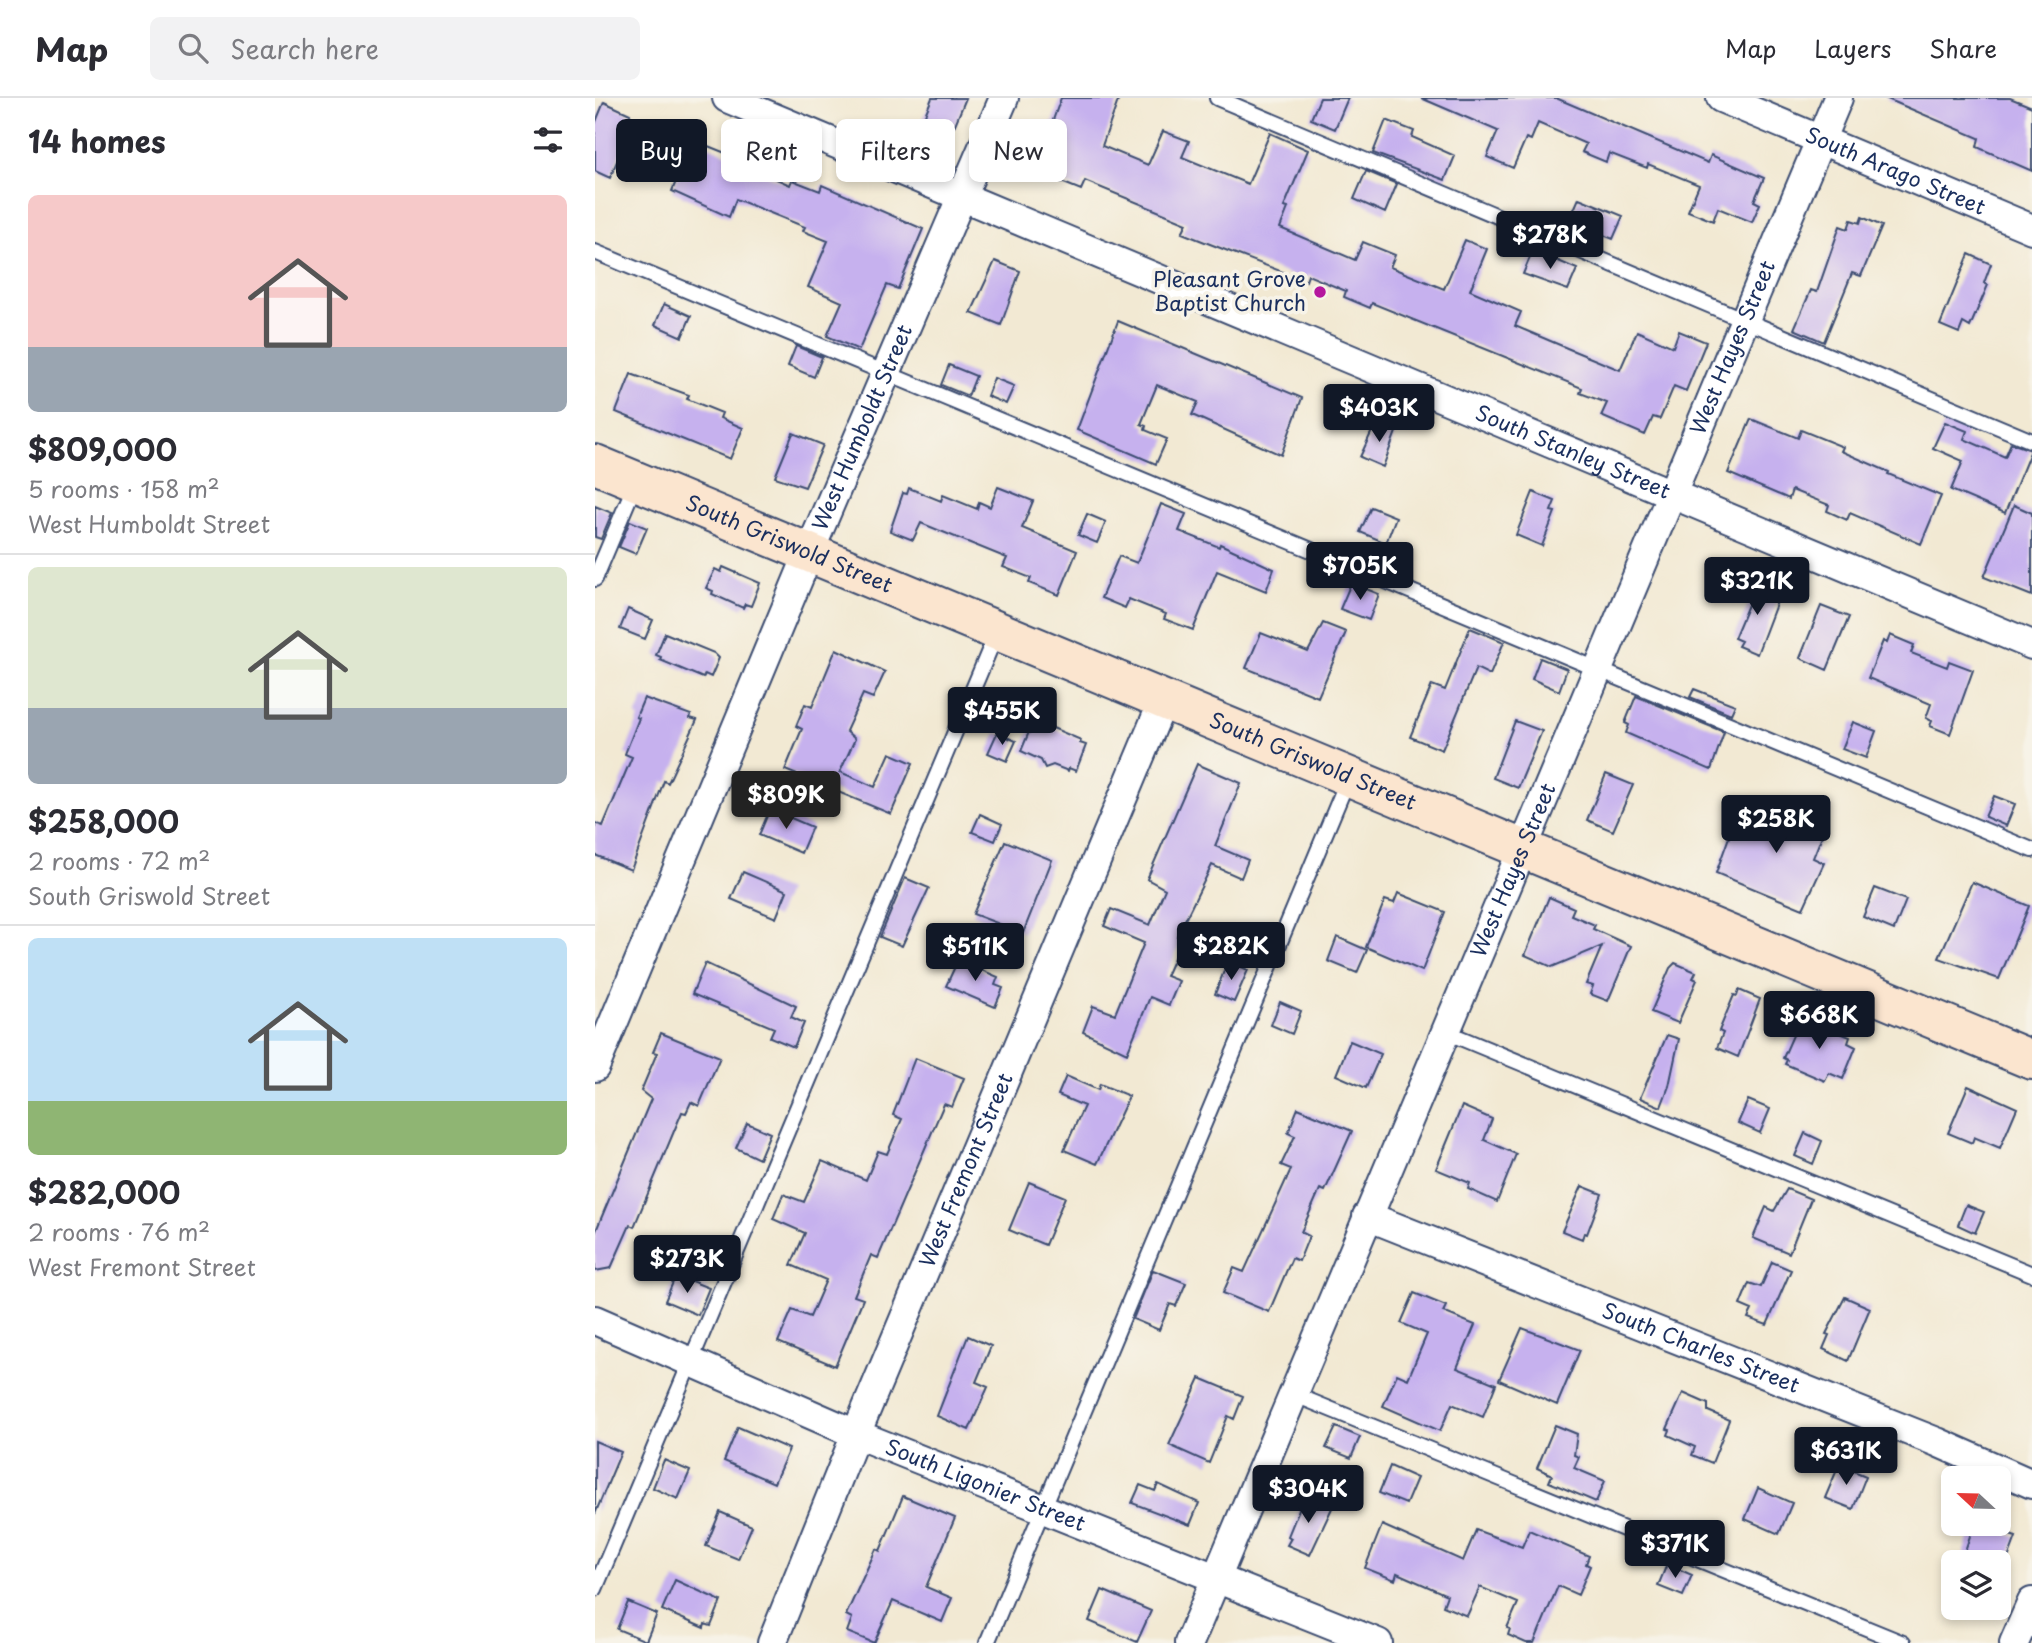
<!DOCTYPE html>
<meta charset="utf-8">
<style>
body{margin:0;font-family:"Playpen Sans",sans-serif;background:#f2f2f3;color:#2b2b33;height:100vh;display:flex;flex-direction:column;font-size:26px;white-space:nowrap}
*{box-sizing:border-box;margin:0}
p{font-size:23px;color:#7c7c81}
.icon{flex:none;width:38px;height:38px;fill:none;stroke:currentColor;stroke-width:2;stroke-linecap:round;stroke-linejoin:round}
.map{position:relative;flex:1;overflow:hidden}
.side{display:flex;flex-direction:column;background:#fff;width:595px}
.side>*{flex:none}
.top-card{position:absolute;left:21px;top:21px;width:665px;height:63px;display:flex;gap:14px}
.needle{width:46px;rotate:292deg}
.buttons{position:absolute;left:1346px;top:1368px;display:grid;gap:14px}
.buttons a{display:grid;place-items:center;width:70px;height:70px;border-radius:10px;background:#fff;box-shadow:0 4px 10px #0003;font-size:35px}
.price{position:absolute;translate:-50% -60px;padding:0 16px;border-radius:7px;background:#111827;color:#fff;font-size:23px;line-height:46px;filter:drop-shadow(0 2px 4px #0008)}
.price::after{content:'';position:absolute;left:50%;top:42px;width:21px;height:16px;margin-left:-10px;background:inherit;clip-path:polygon(0 0,100% 0,50% 100%)}
.price.current{background:#222;color:#fff}
ul{padding:0;list-style:none}
li{display:grid;align-content:center;gap:14px;height:371px;padding:0 28px}
li+li{border-top:2px solid #e1e1e2}
li span{display:grid;place-items:center;height:217px;border-radius:10px;color:#555}
li>.icon{margin-inline-start:auto}
span .icon{width:126px;height:126px;fill:#fffc;stroke-width:1}
li b{font-size:30px}
h2{display:flex;justify-content:space-between;align-items:center;height:84px;padding:0 28px;font-size:30px}
.chip{padding:0 24px;border-radius:10px;background:#fff;box-shadow:0 4px 10px #0003;font-size:24px;line-height:63px}
.chip.current{background:#111827;color:#fff}
header{display:flex;align-items:center;gap:42px;box-sizing:border-box;height:98px;padding:0 35px;background:#fff;border-bottom:2px solid #e1e1e2}
header strong{font-size:33px}
nav{display:flex;gap:38px;margin-inline-start:auto;font-size:24px}
.search{width:490px;height:63px;background:#f2f2f3;display:flex;align-items:center;gap:18px;box-sizing:border-box;padding:0 24px;border-radius:10px;color:#7c7c81;font-size:26px}
main{display:flex;flex:1;min-height:0}
.map>svg:first-child{display:block}
.building{fill:#c6b1ee}
.lines{fill:none;stroke-linecap:round;stroke-linejoin:round}
.lane-casing{stroke:#3b4b70;stroke-width:18}
.street-casing{stroke:#3b4b70;stroke-width:32}
.secondary-casing{stroke:#3b4b70;stroke-width:42}
.lane{stroke:#fff;stroke-width:14}
.street{stroke:#fff;stroke-width:28}
.secondary{stroke:#fbe5cf;stroke-width:38}
.poi-dot{fill:#b5179e;stroke:#f7f3e8;stroke-width:2.5}
.labels{text-anchor:middle;stroke-width:7;stroke-linejoin:round;paint-order:stroke}
.street-label{font-size:21px;fill:#1b2f5e;stroke:#f7f3e8}
.poi-label{font-size:21px;fill:#1b2f5e;stroke:#f7f3e8;text-anchor:end}
</style>
<header>
<strong>Map</strong>
<div class="search"><svg class="icon" aria-label="search" viewBox="0 0 24 24"><circle cx="10" cy="10" r="6"/><path d="M15 15l6 6"/></svg>Search here</div>
<nav><a>Map</a><a>Layers</a><a>Share</a></nav>
</header>
<main>
<section class="side">
<h2>14 homes<svg class="icon" aria-label="filters" viewBox="0 0 24 24"><path d="M4 7h16M4 17h16"/><circle cx="9" cy="7" r="2"/><circle cx="15" cy="17" r="2"/></svg></h2>
<ul>
<li><span style="background:linear-gradient(#f6c9c9 70%,#9aa5b1 0)"><svg class="icon" aria-label="home" viewBox="0 0 24 24"><path d="M3 11l9-7 9 7M6 9v11h12V9"/></svg></span><div><b>$809,000</b><p>5 rooms · 158 m²</p><p>West Humboldt Street</p></div></li>
<li><span style="background:linear-gradient(#dfe7d0 65%,#9aa5b1 0)"><svg class="icon" aria-label="home" viewBox="0 0 24 24"><path d="M3 11l9-7 9 7M6 9v11h12V9"/></svg></span><div><b>$258,000</b><p>2 rooms · 72 m²</p><p>South Griswold Street</p></div></li>
<li><span style="background:linear-gradient(#bfe0f5 75%,#8fb573 0)"><svg class="icon" aria-label="home" viewBox="0 0 24 24"><path d="M3 11l9-7 9 7M6 9v11h12V9"/></svg></span><div><b>$282,000</b><p>2 rooms · 76 m²</p><p>West Fremont Street</p></div></li>
</ul>
</section>
<div class="map">
<svg width="1437" height="1545" viewBox="0 0 1437 1545">
<rect width="100%" height="100%" fill="#f7f3e8"/>
<filter id="ink" filterUnits="userSpaceOnUse"><feTurbulence type="fractalNoise" baseFrequency=".0143" numOctaves="2"/><feDisplacementMap in="SourceGraphic" scale="14" xChannelSelector="R" yChannelSelector="G"/><feConvolveMatrix kernelMatrix="1 2 1 2 8 2 1 2 1" color-interpolation-filters="sRGB"/></filter>
<filter id="wash" filterUnits="userSpaceOnUse"><feTurbulence type="fractalNoise" baseFrequency=".00686" numOctaves="4" result="noise"/><feDisplacementMap in="SourceGraphic" scale="28" xChannelSelector="R" yChannelSelector="G"/><feGaussianBlur stdDeviation="1.57" result="paint"/><feColorMatrix in="noise" values="0 0 0 0 0 0 0 0 0 0 0 0 0 0 0 0 0 1.4 0 .05"/><feComposite in="paint" operator="in"/></filter>
<g filter="url(#wash)">
<rect width="100%" height="100%" fill="#f2e9d3"/>
<g id="blocks">
<path class="building" d="M 337,0 L 371,0 L 359,29 L 355,27 L 349,42 L 324,31 Z
M 466,0 L 524,0 L 507,48 L 553,67 L 568,33 L 594,43 L 587,59 L 653,86 L 675,35 L 713,52 L 689,109 L 693,110 L 685,130 L 760,162 L 768,144 L 800,157 L 795,169 L 849,191 L 870,142 L 892,151 L 875,192 L 926,214 L 920,228 L 979,253 L 1025,272 L 1042,233 L 1078,249 L 1084,233 L 1111,244 L 1091,293 L 1079,288 L 1065,321 L 1058,319 L 1050,337 L 1006,318 L 1012,305 L 985,295 L 987,290 L 777,205 L 775,210 L 749,199 L 751,193 L 713,177 L 711,183 L 615,146 L 587,135 L 592,125 L 490,83 L 486,92 L 454,79 L 440,72 Z
M 725,0 L 753,0 L 740,31 L 716,21 Z
M 826,0 L 961,0 L 1113,65 L 1116,57 L 1169,80 L 1159,103 L 1165,106 L 1157,124 L 1123,110 L 1118,123 L 1093,113 L 1104,87 L 1053,66 L 1052,70 L 1014,55 L 1011,64 L 987,54 L 991,46 L 943,25 L 936,42 L 931,40 L 918,70 L 892,59 L 903,33 Z
M 1290,0 L 1415,0 L 1437,9 L 1437,73 L 1382,49 L 1384,40 Z
M 9,4 L 35,16 L 37,27 L 15,80 L 0,73 L 0,26 Z
M 791,22 L 819,33 L 817,39 L 860,58 L 850,82 L 778,55 Z
M 98,42 L 153,64 L 151,68 L 195,87 L 197,82 L 225,93 L 227,87 L 328,131 L 303,191 L 292,187 L 264,252 L 232,238 L 247,204 L 213,189 L 233,143 L 208,133 L 210,129 L 141,101 L 134,119 L 77,93 Z
M 771,73 L 802,86 L 790,115 L 759,101 Z
M 984,100 L 1028,118 L 1018,141 L 974,123 Z
M 1267,119 L 1287,128 L 1266,178 L 1257,175 L 1229,244 L 1199,231 L 1216,192 L 1222,194 L 1245,128 L 1253,131 L 1256,122 L 1265,125 Z
M 938,152 L 982,171 L 973,192 L 928,176 Z
M 1374,156 L 1396,166 L 1389,185 L 1393,187 L 1375,229 L 1368,225 L 1364,235 L 1345,227 Z
M 400,163 L 425,173 L 406,227 L 376,215 Z
M 69,206 L 96,218 L 87,239 L 60,227 Z
M 523,223 L 707,300 L 686,357 L 597,317 L 603,304 L 562,287 L 546,326 L 551,328 L 550,332 L 572,341 L 561,366 L 482,332 Z
M 201,248 L 227,259 L 219,279 L 193,268 Z
M 354,267 L 381,278 L 373,298 L 346,287 Z
M 36,276 L 94,297 L 92,301 L 127,315 L 125,320 L 148,330 L 135,361 L 21,314 Z
M 399,280 L 419,288 L 411,306 L 392,298 Z
M 1156,321 L 1203,340 L 1206,332 L 1248,349 L 1246,353 L 1294,374 L 1293,376 L 1346,398 L 1326,446 L 1255,415 L 1252,422 L 1232,413 L 1234,407 L 1197,392 L 1194,401 L 1133,375 Z
M 782,322 L 802,331 L 788,369 L 765,359 Z
M 1350,324 L 1372,333 L 1369,341 L 1410,359 L 1416,345 L 1436,352 L 1410,415 L 1356,392 L 1368,363 L 1338,350 Z
M 198,335 L 228,347 L 210,389 L 180,379 Z
M 403,389 L 438,403 L 427,430 L 482,453 L 464,497 L 434,485 L 436,480 L 408,469 L 412,460 L 326,425 L 318,442 L 295,433 L 308,395 L 312,396 L 314,390 L 346,403 L 348,397 L 382,411 L 384,404 L 395,409 Z
M 938,394 L 960,403 L 956,413 L 960,414 L 947,448 L 921,437 Z
M 566,406 L 591,416 L 584,433 L 624,449 L 625,446 L 679,471 L 671,493 L 622,473 L 598,532 L 569,521 L 571,516 L 534,501 L 530,510 L 506,500 L 524,458 L 542,465 Z
M 1419,407 L 1437,415 L 1437,498 L 1389,479 Z
M 0,408 L 17,415 L 6,441 L 0,439 Z
M 776,409 L 801,419 L 791,445 L 765,434 Z
M 492,416 L 511,424 L 502,445 L 483,437 Z
M 35,423 L 52,430 L 41,456 L 24,449 Z
M 128,469 L 165,485 L 156,508 L 150,506 L 148,510 L 117,496 L 118,493 L 111,490 L 120,471 L 126,474 Z
M 1163,483 L 1186,493 L 1162,556 L 1143,548 L 1146,543 L 1139,540 Z
M 756,485 L 784,496 L 774,522 L 745,511 Z
M 1226,508 L 1254,519 L 1232,572 L 1205,560 Z
M 33,511 L 58,522 L 50,541 L 25,531 Z
M 728,525 L 751,534 L 723,599 L 651,570 L 666,535 L 713,554 Z
M 875,530 L 909,544 L 895,577 L 881,570 L 847,652 L 815,639 L 837,587 L 850,592 Z
M 70,535 L 119,555 L 124,560 L 116,579 L 110,576 L 108,580 L 65,562 L 66,559 L 61,557 Z
M 1295,537 L 1319,547 L 1316,555 L 1352,569 L 1354,563 L 1378,572 L 1355,636 L 1335,628 L 1337,623 L 1331,620 L 1336,606 L 1273,580 L 1288,543 L 1292,545 Z
M 241,551 L 290,574 L 278,600 L 268,596 L 251,633 L 260,641 L 245,674 L 280,689 L 295,655 L 318,665 L 296,716 L 190,672 L 207,631 L 201,628 L 210,606 L 217,609 Z
M 945,560 L 972,571 L 964,593 L 937,581 Z
M 1099,591 L 1140,607 L 1136,616 L 1095,599 Z
M 1041,598 L 1129,634 L 1116,672 L 1031,635 L 1034,627 L 1030,625 Z
M 49,600 L 96,617 L 95,620 L 102,622 L 73,685 L 69,683 L 36,772 L 0,757 L 0,725 L 8,728 L 37,659 L 30,656 L 44,620 L 41,619 Z
M 439,622 L 486,642 L 485,645 L 491,647 L 481,673 L 474,670 L 473,673 L 458,667 L 450,670 L 446,662 L 426,653 Z
M 920,623 L 947,633 L 923,690 L 898,680 Z
M 1258,624 L 1281,633 L 1271,660 L 1247,651 Z
M 402,635 L 421,643 L 412,663 L 393,655 Z
M 602,666 L 646,685 L 620,748 L 653,762 L 646,780 L 617,767 L 582,838 L 587,842 L 571,878 L 584,883 L 574,907 L 555,899 L 532,955 L 488,934 L 498,908 L 520,916 L 549,845 L 509,828 L 516,811 L 555,827 L 570,791 L 552,781 Z
M 1011,676 L 1038,687 L 1018,733 L 992,722 Z
M 1399,698 L 1420,706 L 1411,728 L 1390,719 Z
M 1185,705 L 1232,725 L 1218,760 L 1229,765 L 1208,811 L 1121,775 L 1142,717 L 1175,730 Z
M 175,711 L 217,729 L 206,755 L 164,737 Z
M 385,716 L 407,726 L 400,743 L 377,734 Z
M 410,743 L 457,762 L 428,835 L 378,816 Z
M 148,774 L 192,793 L 181,820 L 136,801 Z
M 310,780 L 334,790 L 307,848 L 285,839 Z
M 1377,784 L 1434,808 L 1404,881 L 1344,860 Z
M 1280,790 L 1311,802 L 1299,832 L 1268,819 Z
M 803,795 L 850,814 L 827,873 L 771,849 L 790,802 L 799,805 Z
M 954,799 L 979,810 L 976,817 L 1000,827 L 998,831 L 1036,848 L 1013,903 L 995,896 L 998,888 L 991,886 L 1007,848 L 957,869 L 930,857 Z
M 742,839 L 772,852 L 762,875 L 733,863 Z
M 363,862 L 403,879 L 400,887 L 408,890 L 400,909 L 351,888 Z
M 633,863 L 653,872 L 639,904 L 620,896 Z
M 110,865 L 201,908 L 196,919 L 209,925 L 199,949 L 175,939 L 179,930 L 97,896 Z
M 1080,865 L 1101,874 L 1098,880 L 1102,882 L 1083,925 L 1056,914 L 1075,870 Z
M 1144,892 L 1165,901 L 1143,959 L 1122,950 L 1128,935 L 1124,933 L 1139,897 L 1142,898 Z
M 685,904 L 706,913 L 697,936 L 676,927 Z
M 1206,919 L 1255,939 L 1253,945 L 1261,949 L 1248,981 L 1234,975 L 1230,983 L 1190,966 L 1192,962 L 1188,960 Z
M 66,935 L 125,959 L 104,1008 L 96,1004 L 91,1015 L 87,1014 L 39,1129 L 35,1127 L 16,1170 L 0,1173 L 0,1135 L 56,1001 L 46,993 L 62,955 L 58,954 Z
M 1072,937 L 1084,941 L 1074,988 L 1066,1009 L 1045,1000 Z
M 755,943 L 786,956 L 771,990 L 741,977 Z
M 320,960 L 369,980 L 357,1009 L 349,1006 L 283,1160 L 276,1157 L 259,1198 L 268,1201 L 240,1268 L 183,1244 L 197,1212 L 215,1219 L 231,1182 L 196,1167 L 210,1135 L 178,1121 L 188,1096 L 209,1104 L 227,1063 L 271,1082 L 283,1053 L 292,1056 L 307,1021 L 298,1017 Z
M 471,978 L 503,992 L 505,986 L 534,998 L 502,1066 L 469,1052 L 489,1008 L 463,997 Z
M 1373,988 L 1422,1010 L 1405,1050 L 1379,1039 L 1377,1045 L 1353,1035 Z
M 1153,1002 L 1175,1011 L 1165,1035 L 1143,1025 Z
M 867,1008 L 897,1021 L 889,1042 L 921,1056 L 902,1104 L 873,1091 L 875,1085 L 841,1071 Z
M 703,1010 L 757,1033 L 730,1093 L 725,1091 L 706,1134 L 714,1138 L 704,1163 L 697,1160 L 674,1214 L 628,1195 L 639,1170 L 649,1174 L 696,1071 L 686,1067 L 700,1038 L 693,1035 Z
M 152,1025 L 175,1035 L 164,1061 L 141,1050 Z
M 1210,1035 L 1227,1043 L 1218,1066 L 1200,1058 Z
M 434,1084 L 470,1099 L 450,1147 L 414,1132 Z
M 987,1088 L 1007,1096 L 992,1136 L 989,1135 L 987,1141 L 967,1133 Z
M 1192,1091 L 1216,1101 L 1194,1155 L 1158,1140 L 1171,1109 L 1179,1113 Z
M 1371,1107 L 1389,1114 L 1380,1135 L 1363,1127 Z
M 1177,1164 L 1196,1172 L 1172,1227 L 1153,1220 L 1157,1212 L 1145,1207 L 1154,1185 L 1166,1189 Z
M 558,1172 L 591,1185 L 581,1208 L 575,1206 L 564,1232 L 538,1221 Z
M 81,1177 L 114,1190 L 103,1217 L 70,1203 Z
M 819,1195 L 851,1208 L 848,1214 L 880,1227 L 862,1270 L 901,1286 L 888,1319 L 857,1306 L 845,1333 L 788,1308 L 802,1276 L 813,1281 L 832,1236 L 806,1225 Z
M 1250,1199 L 1275,1210 L 1253,1263 L 1228,1251 L 1234,1237 L 1231,1236 Z
M 927,1230 L 985,1252 L 962,1307 L 904,1282 Z
M 373,1238 L 396,1248 L 381,1284 L 393,1289 L 374,1332 L 342,1318 Z
M 605,1280 L 648,1298 L 639,1321 L 633,1318 L 614,1365 L 574,1347 Z
M 1088,1295 L 1113,1306 L 1113,1313 L 1134,1322 L 1117,1365 L 1097,1357 L 1100,1349 L 1073,1337 L 1075,1332 L 1072,1331 Z
M 960,1327 L 982,1336 L 979,1357 L 984,1359 L 979,1370 L 1010,1383 L 1001,1404 L 954,1384 L 957,1377 L 942,1370 Z
M 143,1329 L 194,1351 L 179,1385 L 129,1363 Z
M 741,1329 L 765,1339 L 756,1360 L 731,1350 Z
M 0,1343 L 26,1354 L 0,1416 Z
M 69,1362 L 95,1373 L 83,1401 L 58,1390 Z
M 1244,1367 L 1271,1378 L 1258,1411 L 1230,1400 Z
M 795,1368 L 822,1380 L 811,1406 L 784,1395 Z
M 563,1386 L 604,1405 L 595,1427 L 537,1405 L 545,1387 L 560,1393 Z
M 1163,1390 L 1197,1405 L 1184,1436 L 1150,1421 Z
M 308,1398 L 360,1420 L 331,1489 L 357,1500 L 347,1524 L 298,1503 L 279,1545 L 252,1534 L 257,1520 L 251,1517 L 281,1451 L 285,1453 Z
M 709,1399 L 737,1410 L 715,1457 L 692,1447 L 696,1440 L 693,1438 Z
M 125,1414 L 157,1428 L 143,1461 L 111,1448 Z
M 1379,1426 L 1421,1439 L 1409,1471 L 1404,1469 L 1404,1465 L 1393,1465 L 1369,1456 Z
M 787,1427 L 868,1463 L 881,1432 L 927,1449 L 934,1432 L 994,1458 L 991,1466 L 995,1468 L 983,1497 L 963,1488 L 939,1545 L 931,1545 L 913,1537 L 915,1531 L 912,1530 L 923,1505 L 885,1489 L 872,1518 L 848,1508 L 852,1497 L 802,1475 L 800,1482 L 770,1470 Z
M 1072,1466 L 1097,1477 L 1088,1498 L 1063,1488 Z
M 80,1482 L 126,1503 L 116,1528 L 110,1526 L 109,1530 L 67,1512 Z
M 507,1492 L 556,1513 L 542,1544 L 494,1523 Z
M 33,1504 L 62,1516 L 51,1543 L 22,1531 Z"/>
</g>
</g>
<g filter="url(#ink)">
<use href="#blocks" fill-opacity="0" stroke="#3b4b70" stroke-width="2"/>
<g class="lines">
<defs>
<path id="lane" d="M 622,0 L 1437,343
M 0,154 L 1437,752
M 0,481 L 41,384
M 851,934 L 1437,1176
M 698,1296 L 1308,1545
M 0,1491 L 402,534
M 392,1545 L 753,681"/>
<g id="street">
<path id="s1" d="M 132,0 L 1437,547"/>
<path id="s2" d="M 1126,0 L 1437,131"/>
<path id="s3" d="M 0,969 L 214,455 L 409,0"/>
<path id="s4" d="M 772,1118 L 1342,1344 L 1437,1386"/>
<path id="s5" d="M 0,1222 L 261,1336 L 783,1545"/>
<path id="s6" d="M 177,1545 L 261,1336 L 569,601"/>
<path id="s7" d="M 594,1545 L 1243,0"/>
<path d="M 1419,1545 L 1437,1504"/>
</g>
<g id="secondary">
<path id="s8" d="M 0,366 L 1437,962"/>
</g>
</defs>
<use href="#lane" class="lane-casing"/>
<use href="#street" class="street-casing"/>
<use href="#secondary" class="secondary-casing"/>
<use href="#lane" class="lane"/>
<use href="#street" class="street"/>
<use href="#secondary" class="secondary"/>
</g>
</g>
<circle class="poi-dot" cx="725" cy="194" r="7"/>
<g class="labels">
<g class="street-label">
<text dy="7" stroke="none"><textPath href="#s2" startOffset="189">South Arago Street</textPath></text>
<text dy="7" stroke="none"><textPath href="#s7" startOffset="1405">West Hayes Street</textPath></text>
<text dy="7" stroke="none"><textPath href="#s3" startOffset="693">West Humboldt Street</textPath></text>
<text dy="7" stroke="none"><textPath href="#s1" startOffset="917">South Stanley Street</textPath></text>
<text dy="7" stroke="none"><textPath href="#s8" startOffset="210">South Griswold Street</textPath></text>
<text dy="7" stroke="none"><textPath href="#s8" startOffset="777">South Griswold Street</textPath></text>
<text dy="7" stroke="none"><textPath href="#s7" startOffset="838">West Hayes Street</textPath></text>
<text dy="7" stroke="none"><textPath href="#s6" startOffset="511">West Fremont Street</textPath></text>
<text dy="7" stroke="none"><textPath href="#s4" startOffset="359">South Charles Street</textPath></text>
<text dy="7" stroke="none"><textPath href="#s5" startOffset="424">South Ligonier Street</textPath></text>
</g>
<g class="poi-label">
<text x="711" y="189">Pleasant Grove<tspan x="711" dy="24">Baptist Church</tspan></text>
</g>
</g>
</svg>
<div class="buttons">
<a><svg class="needle" viewBox="-14 -14 28 28"><path d="M0-13l5 13h-10z" fill="#e53935"/><path d="M0 13l5-13h-10z" fill="#7c7c81"/></svg></a>
<a><svg class="icon" aria-label="layers" viewBox="0 0 24 24"><path d="M12 4l9 5-9 5-9-5zM3 14l9 5 9-5"/></svg></a>
</div>
<b class="price" style="left:955px;top:173px">$278K</b>
<b class="price" style="left:784px;top:346px">$403K</b>
<b class="price" style="left:765px;top:504px">$705K</b>
<b class="price" style="left:1162px;top:519px">$321K</b>
<b class="price" style="left:407px;top:649px">$455K</b>
<b class="price current" style="left:191px;top:733px">$809K</b>
<b class="price" style="left:1181px;top:757px">$258K</b>
<b class="price" style="left:636px;top:884px">$282K</b>
<b class="price" style="left:380px;top:885px">$511K</b>
<b class="price" style="left:1224px;top:953px">$668K</b>
<b class="price" style="left:92px;top:1197px">$273K</b>
<b class="price" style="left:1251px;top:1389px">$631K</b>
<b class="price" style="left:713px;top:1427px">$304K</b>
<b class="price" style="left:1080px;top:1482px">$371K</b>
<div class="top-card">
<a class="chip current">Buy</a>
<a class="chip">Rent</a>
<a class="chip">Filters</a>
<a class="chip">New</a>
</div>
</div>
</main>
